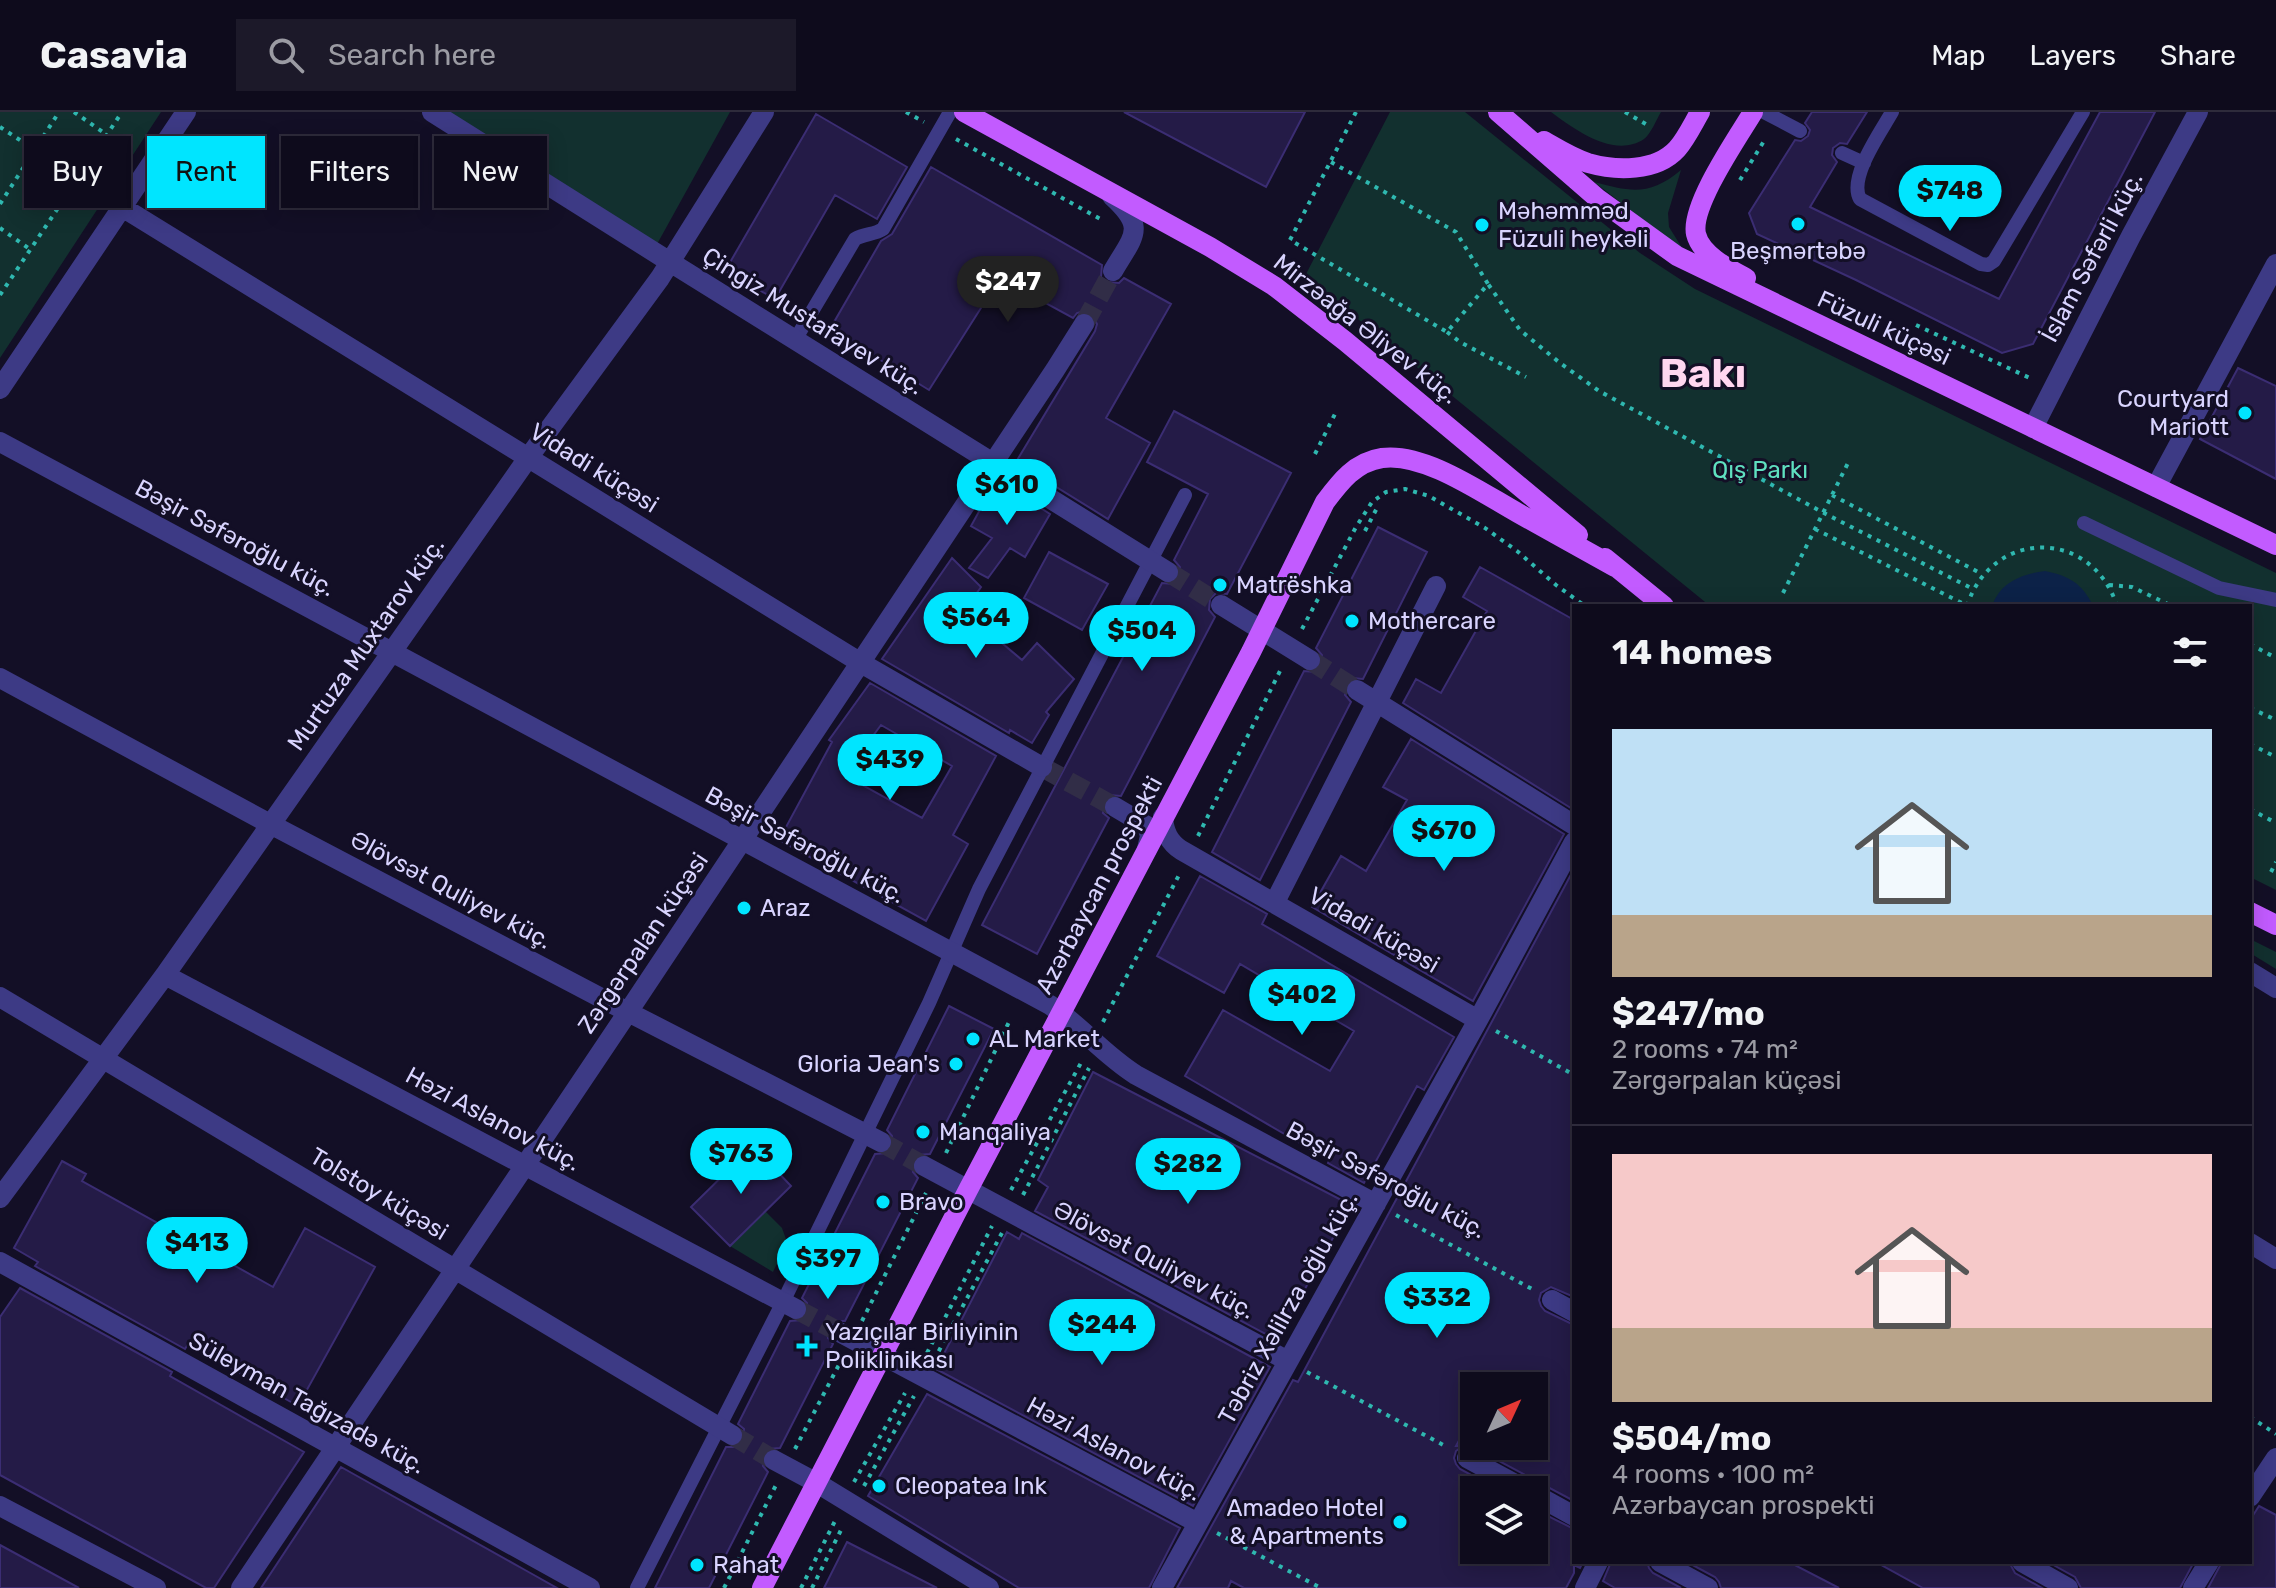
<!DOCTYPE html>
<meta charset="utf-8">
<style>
body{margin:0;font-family:Rubik,sans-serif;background:#1c1929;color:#f1f3f6;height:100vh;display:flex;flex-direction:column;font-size:30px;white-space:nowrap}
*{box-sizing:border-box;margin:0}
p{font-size:26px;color:#9b9ba3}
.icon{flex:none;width:44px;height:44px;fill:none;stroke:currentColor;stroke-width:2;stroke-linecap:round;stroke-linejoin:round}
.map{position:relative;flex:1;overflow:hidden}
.panel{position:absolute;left:1572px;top:492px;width:680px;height:960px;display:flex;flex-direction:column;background:#0e0b1c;border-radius:0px;box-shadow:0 4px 20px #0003,0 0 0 2px #2e2b3b}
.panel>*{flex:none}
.hud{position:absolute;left:24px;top:24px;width:760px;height:72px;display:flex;gap:16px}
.needle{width:52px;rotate:46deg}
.buttons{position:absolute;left:1460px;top:1260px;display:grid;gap:16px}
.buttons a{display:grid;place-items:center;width:88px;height:88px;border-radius:0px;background:#0e0b1c;box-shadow:0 4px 20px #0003,0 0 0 2px #2e2b3b;font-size:40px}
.price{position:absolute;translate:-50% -68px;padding:0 18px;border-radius:28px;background:#00e5ff;color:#111;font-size:26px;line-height:52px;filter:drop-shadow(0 2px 4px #0008)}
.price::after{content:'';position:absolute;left:50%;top:48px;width:24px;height:18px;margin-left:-12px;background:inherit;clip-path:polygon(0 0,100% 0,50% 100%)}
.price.on{background:#222;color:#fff}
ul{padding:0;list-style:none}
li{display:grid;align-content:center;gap:16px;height:424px;padding:0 40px}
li+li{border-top:2px solid #2e2b3b}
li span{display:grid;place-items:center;height:248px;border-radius:0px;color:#555}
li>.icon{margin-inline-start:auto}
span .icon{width:144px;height:144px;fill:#fffc;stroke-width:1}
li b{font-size:34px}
h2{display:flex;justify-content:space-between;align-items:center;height:96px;padding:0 40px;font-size:34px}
.pill{padding:0 28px;border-radius:0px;background:#0e0b1c;box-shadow:0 4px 20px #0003,0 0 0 2px #2e2b3b;font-size:28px;line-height:72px}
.pill.on{background:#00e5ff;color:#111}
header{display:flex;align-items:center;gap:48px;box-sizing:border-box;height:112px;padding:0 40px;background:#0e0b1c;border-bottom:2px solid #2e2b3b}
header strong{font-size:38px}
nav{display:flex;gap:44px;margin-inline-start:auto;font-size:28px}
.search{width:560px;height:72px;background:#1c1929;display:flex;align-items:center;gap:20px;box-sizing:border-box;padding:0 28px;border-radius:0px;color:#9b9ba3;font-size:30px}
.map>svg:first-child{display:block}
.green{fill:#12302f}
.water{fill:#0c2248}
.building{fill:#241b47;stroke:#3b2d73;stroke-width:2;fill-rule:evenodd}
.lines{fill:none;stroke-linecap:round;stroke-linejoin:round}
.minor-tunnel{stroke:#312d47;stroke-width:20;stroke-dasharray:20 10;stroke-linecap:butt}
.path{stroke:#2fb8b0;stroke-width:4;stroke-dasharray:4 6;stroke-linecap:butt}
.service{stroke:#3d3a85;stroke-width:14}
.minor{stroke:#3d3a85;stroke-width:20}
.tertiary{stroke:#3d3a85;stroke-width:20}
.primary{stroke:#c25bff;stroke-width:20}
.poi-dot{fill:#00e5ff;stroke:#130f26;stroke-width:3}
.labels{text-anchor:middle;stroke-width:6;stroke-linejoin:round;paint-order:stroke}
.poi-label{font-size:24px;fill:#d9d4ff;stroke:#130f26;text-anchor:start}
.street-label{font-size:24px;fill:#d9d4ff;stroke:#130f26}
.park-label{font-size:24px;fill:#5fe0c0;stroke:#130f26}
.town-label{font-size:40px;font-weight:bold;fill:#ffd6f0;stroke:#130f26}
</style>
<header>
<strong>Casavia</strong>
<div class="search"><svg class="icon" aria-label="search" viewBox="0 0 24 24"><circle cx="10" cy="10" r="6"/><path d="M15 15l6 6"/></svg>Search here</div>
<nav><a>Map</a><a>Layers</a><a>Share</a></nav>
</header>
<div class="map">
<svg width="2276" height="1476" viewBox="0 0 2276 1476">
<rect width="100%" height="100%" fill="#130f26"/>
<path class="green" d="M 0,0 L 161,0 L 0,246 Z
M 445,0 L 730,0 L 656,134 Z
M 1390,0 L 1465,0 L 1640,141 L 1695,177 L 2276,461 L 2276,778 L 2250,765 L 2250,494 L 1710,494 L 1305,164 Z
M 1551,0 L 1661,0 C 1656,8 1651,22 1644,27 C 1614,47 1574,17 1551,0 Z
M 1681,58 L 1668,101 L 1669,115 L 1684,139 L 1594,70 C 1631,80 1650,84 1681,58 Z
M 2250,827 L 2276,840 L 2276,857 L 2250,841 Z
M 765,1099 L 782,1116 L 787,1130 L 773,1160 L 730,1134 Z"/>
<path class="water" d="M 2045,459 C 2069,464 2082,471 2093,494 L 1992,494 C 2000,470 2022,462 2045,459 Z"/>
<path class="building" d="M 1124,0 L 1305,0 L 1266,75 Z
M 1812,0 L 1867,0 L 1847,32 L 1840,31 L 1833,36 L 1832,43 L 1837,50 L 1810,95 L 1999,187 L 2100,0 L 2155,0 L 2033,232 L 2002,241 L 1856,168 L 1757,122 L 1749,101 L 1795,28 L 1801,29 L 1808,24 L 1810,18 L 1805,11 Z
M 816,2 L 907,55 L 877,107 L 835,83 L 775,187 L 725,159 Z
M 931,55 L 1102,153 L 1101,165 L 1107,170 L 1119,171 L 1124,166 L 1171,192 L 1106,306 L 1150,331 L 1108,407 L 1016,350 L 1095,219 L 1097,212 L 1092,202 L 1084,199 L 1077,201 L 1073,206 L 1000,166 L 929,278 L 830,217 L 881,129 L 892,122 Z
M 2238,256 L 2276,274 L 2276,367 L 2200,327 Z
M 1174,299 L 1291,361 L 1227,482 L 1216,481 L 1210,487 L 1209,498 L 1215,505 L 1121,684 L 1109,683 L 1104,689 L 1103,701 L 1109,706 L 1037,842 L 982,813 L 1162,471 L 1173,472 L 1179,466 L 1180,455 L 1174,448 L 1208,382 L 1147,350 Z
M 1003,372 L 1050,402 L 1025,445 L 1010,436 L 988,466 L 969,456 L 992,426 L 971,414 L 992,376 L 998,379 Z
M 1378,415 L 1427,440 L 1363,567 L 1352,566 L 1346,572 L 1345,583 L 1351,590 L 1260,768 L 1212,740 L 1304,559 L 1315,560 L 1321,554 L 1322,543 L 1316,536 Z
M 1049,440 L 1108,472 L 1082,518 L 1024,486 Z
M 952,446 L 981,475 L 964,499 L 1022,548 L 1037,531 L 1074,567 L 1046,600 L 1049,603 L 1032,631 L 1010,618 L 1009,621 L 882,547 Z
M 1480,455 L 1574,508 L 1574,698 L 1403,591 L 1416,567 L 1441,581 L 1487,499 L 1463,485 Z
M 870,571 L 996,644 L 953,723 L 968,732 L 926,809 L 779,728 L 832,630 L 829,628 ZM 881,613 L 952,654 L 922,706 L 844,663 Z
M 1411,627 L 1564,722 L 1473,889 L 1312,795 L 1341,744 L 1366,759 L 1407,688 L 1383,675 Z
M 1574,757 L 1574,1185 L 1551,1175 L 1541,1181 L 1539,1188 L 1541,1194 L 1545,1199 L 1574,1213 L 1574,1389 L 1471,1334 L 1534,1334 L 1534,1274 L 1474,1274 L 1474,1301 L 1456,1334 L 1463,1334 L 1456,1339 L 1454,1346 L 1456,1352 L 1460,1357 L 1499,1378 L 1474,1378 L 1474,1438 L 1534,1438 L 1534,1397 L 1574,1417 L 1574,1450 L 1583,1450 L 1580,1456 L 1574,1453 L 1574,1461 L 1566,1476 L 1244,1476 L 1231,1469 L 1228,1476 L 1177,1476 L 1293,1268 L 1298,1270 Z
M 1200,764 L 1267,802 L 1262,812 L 1454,925 L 1424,978 L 1417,974 L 1364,1071 L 1328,1051 L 1329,1048 L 1185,964 L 1223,898 L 1330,959 L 1354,919 L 1240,852 L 1224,881 L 1157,844 Z
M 949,894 L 994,917 L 930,1042 L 918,1043 L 912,1049 L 913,1060 L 918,1066 L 845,1209 L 833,1209 L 827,1215 L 828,1226 L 833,1232 L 780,1336 L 768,1337 L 762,1343 L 763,1354 L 768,1360 L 709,1476 L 655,1476 L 726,1335 L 738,1335 L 743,1329 L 744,1317 L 738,1312 L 790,1209 L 802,1208 L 808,1202 L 807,1191 L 802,1186 L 875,1042 L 887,1041 L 893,1035 L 892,1024 L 887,1018 Z
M 1093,960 L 1351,1093 L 1277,1228 L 1035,1099 L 1048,1075 L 1038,1068 Z
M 753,1034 L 791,1074 L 730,1134 L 691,1095 Z
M 62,1049 L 86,1062 L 82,1069 L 273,1175 L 305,1116 L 375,1155 L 298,1294 L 188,1232 L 185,1237 L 35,1154 L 38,1150 L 14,1136 Z
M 1007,1120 L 1019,1127 L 1022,1121 L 1270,1255 L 1193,1394 L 936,1257 Z
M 20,1176 L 172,1260 L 170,1264 L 304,1340 L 214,1476 L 206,1476 L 0,1363 L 0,1205 Z
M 927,1282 L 1180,1416 L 1149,1476 L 1019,1476 L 868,1384 Z
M 341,1355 L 525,1458 L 557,1476 L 261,1476 Z
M 2259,1394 L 2276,1403 L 2276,1476 L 2208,1476 L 2222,1450 L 2250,1450 L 2250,1408 Z
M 847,1430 L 937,1476 L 824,1476 Z
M 0,1433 L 79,1476 L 0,1476 Z
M 1611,1450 L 1647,1450 L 1649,1456 L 1653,1461 L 1681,1476 L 1615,1476 L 1603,1469 Z
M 1687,1450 L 1789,1450 L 1839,1476 L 1721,1476 L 1719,1470 L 1715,1465 Z
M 1876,1450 L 2009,1450 L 2015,1461 L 2042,1476 L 1923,1476 Z
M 2048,1450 L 2194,1450 L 2180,1476 L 2081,1476 L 2075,1465 Z"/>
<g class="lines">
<path class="minor-tunnel" d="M 1084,212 L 1113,159
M 1168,460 L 1221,493
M 1310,548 L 1357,578
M 1042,655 L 1115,695
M 881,1030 L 924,1054
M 796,1197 L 839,1220
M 732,1323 L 774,1348"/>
<path class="path" d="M 74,0 L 107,23
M 906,0 L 924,10
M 1356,0 L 1290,128 L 1447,220 L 1488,172 L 1520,218 L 1560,251 L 1599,279 L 1822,400 L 1973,477
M 1625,0 L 1649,14
M 0,15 L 35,38
M 956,27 L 1102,108
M 1331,50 L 1456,120 L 1488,172
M 1740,68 L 1764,29
M 0,92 L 59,0
M 0,116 L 31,138
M 0,183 L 122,0
M 1916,213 L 2032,267
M 1447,220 L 1460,230 L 1526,265
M 1315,342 L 1336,300
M 1832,383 L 1982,462
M 1815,417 L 1966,493
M 1365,419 L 1378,394
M 2109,473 L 2132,475 L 2172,494
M 1783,481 L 1850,347
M 1967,494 C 1992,416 2092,416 2117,494
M 1302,517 L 1356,415 L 1372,390 L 1386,380 L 1405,377 L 1429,384 L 1485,416 L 1517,439 L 1556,473 L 1585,494
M 2250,532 L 2276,546
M 2250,596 L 2276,608
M 2250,632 L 2276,645
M 2250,697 L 2276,711
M 1198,724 L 1281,557
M 2271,760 L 2276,750
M 1103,910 L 1180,761
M 1496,919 L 1574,963
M 946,1041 L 1009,910
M 1011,1078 L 1082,949
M 1023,1083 L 1089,956
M 1396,1103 L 1532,1177
M 862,1209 L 926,1081
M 927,1241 L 992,1114
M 934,1248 L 1003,1119
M 1307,1260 L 1447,1335
M 2250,1305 L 2276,1322
M 795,1337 L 843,1245
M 854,1370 L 905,1281
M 864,1374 L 914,1284
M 1217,1421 L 1321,1476
M 724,1476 L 776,1373
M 801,1476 L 836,1407
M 812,1476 L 843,1414"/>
<path class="service" d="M 1764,0 L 1800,19
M 1892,0 C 1881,20 1848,65 1860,87 L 1981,152 L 1988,153 L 1994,149 L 2083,0
M 1842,41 L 1864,51
M 795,228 L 855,127 C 865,121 874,123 883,117 L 950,0
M 2084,411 L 2219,476 L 2276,488
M 637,1476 L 783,1190 L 929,891 L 979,777 L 1185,383"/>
<path class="minor" d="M 432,0 L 670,150 L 1168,460
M 1112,84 C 1147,116 1134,123 1113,159
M 122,95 L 861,551 L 1042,655
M 0,277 L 186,0
M 2033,316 L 2131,124 L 2198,0
M 0,330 L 1050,893 C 1081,914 1104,943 1136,963 L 1376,1092
M 2156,375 L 2276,152
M 1221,493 L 1310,548
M 0,566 L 272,713 L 628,900 L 881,1030
M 1357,578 L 1574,713
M 1115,695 L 1147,714 L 1150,724 L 1147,737
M 1163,705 C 1164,720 1169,730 1181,738 L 1478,908
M 1275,790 L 1436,474
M 165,863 L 796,1197
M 0,885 L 732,1323
M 924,1054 L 1288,1249
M 0,1086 L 165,863 L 528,346 L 660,166 L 764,0
M 2250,1131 L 2276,1147
M 0,1150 L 590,1476
M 1552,1188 L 1574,1200
M 839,1220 L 1198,1411
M 1467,1346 L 1526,1378
M 774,1348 L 817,1371 L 989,1476
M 1534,1382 L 1574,1404
M 2250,1385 L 2276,1346
M 0,1394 L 156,1476
M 1660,1450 L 1708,1476
M 2022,1450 L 2068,1476
M 241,1476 L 628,900 L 1055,258 L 1084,212
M 1162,1476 L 1478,908 L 1574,730
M 1585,1476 L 1598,1450
M 2193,1476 L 2209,1450"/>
<path class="tertiary" d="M 2250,860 L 2276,876"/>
<path class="primary" d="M 964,0 L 1210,135 L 1274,174 L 1345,229 L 1578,423
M 1498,0 L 1597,86 L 1677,144 L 2276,433
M 1544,29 C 1558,37 1572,46 1588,51 C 1616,59 1656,60 1677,37 C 1686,27 1693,12 1700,0
M 1746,166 C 1729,157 1701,143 1696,122 C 1690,94 1738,25 1753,0
M 1605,446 L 1664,494
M 2250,800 L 2276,813
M 762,1476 L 968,1078 L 1251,540 L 1325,390 C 1340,370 1355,350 1382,346 C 1424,340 1482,381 1518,401 C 1550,419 1583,437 1615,455"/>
</g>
<g class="poi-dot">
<circle cx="1798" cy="112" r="8"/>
<circle cx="1482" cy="113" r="8"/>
<circle cx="2245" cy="301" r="8"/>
<circle cx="1220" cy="473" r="8"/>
<circle cx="1352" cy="509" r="8"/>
<circle cx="744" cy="796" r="8"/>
<circle cx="973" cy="927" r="8"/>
<circle cx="956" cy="952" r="8"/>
<circle cx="923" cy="1020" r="8"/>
<circle cx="883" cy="1090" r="8"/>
<path d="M803 1222h8v8h8v8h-8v8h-8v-8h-8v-8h8z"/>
<circle cx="879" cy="1374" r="8"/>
<circle cx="1400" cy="1410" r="8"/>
<circle cx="697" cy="1453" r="8"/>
</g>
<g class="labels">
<g class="poi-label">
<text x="1498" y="107">Məhəmməd<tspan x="1498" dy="28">Füzuli heykəli</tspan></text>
<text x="1798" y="147" text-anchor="middle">Beşmərtəbə</text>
<text x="2229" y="295" text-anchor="end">Courtyard<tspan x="2229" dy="28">Mariott</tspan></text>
<text x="1236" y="481">Matrëshka</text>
<text x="1368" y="517">Mothercare</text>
<text x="760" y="804">Araz</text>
<text x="989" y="935">AL Market</text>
<text x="940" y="960" text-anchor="end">Gloria Jean's</text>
<text x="939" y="1028">Manqaliya</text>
<text x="899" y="1098">Bravo</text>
<text x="825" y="1228">Yazıçılar Birliyinin<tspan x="825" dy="28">Poliklinikası</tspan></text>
<text x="895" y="1382">Cleopatea Ink</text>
<text x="1384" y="1404" text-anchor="end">Amadeo Hotel<tspan x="1384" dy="28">&amp; Apartments</tspan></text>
<text x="713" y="1461">Rahat</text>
</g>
<g class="street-label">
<text transform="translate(2092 145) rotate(-62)" y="8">İslam Səfərli küç.</text>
<text transform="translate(813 209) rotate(32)" y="8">Çingiz Mustafayev küç.</text>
<text transform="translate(1884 216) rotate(25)" y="8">Füzuli küçəsi</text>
<text transform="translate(1366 217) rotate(38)" y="8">Mirzəağa Əliyev küç.</text>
<text transform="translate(594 356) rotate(32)" y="8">Vidadi küçəsi</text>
<text transform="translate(235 426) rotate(28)" y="8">Bəşir Səfəroğlu küç.</text>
<text transform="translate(366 532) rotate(-55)" y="8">Murtuza Muxtarov küç.</text>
<text transform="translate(805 733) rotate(28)" y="8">Bəşir Səfəroğlu küç.</text>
<text transform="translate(1099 773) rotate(-62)" y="8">Azərbaycan prospekti</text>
<text transform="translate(451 778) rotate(28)" y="8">Əlövsət Quliyev küç.</text>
<text transform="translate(1374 818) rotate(30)" y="8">Vidadi küçəsi</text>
<text transform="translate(643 831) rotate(-56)" y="8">Zərgərpalan küçəsi</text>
<text transform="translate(493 1007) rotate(28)" y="8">Həzi Aslanov küç.</text>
<text transform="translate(1386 1068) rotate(28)" y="8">Bəşir Səfəroğlu küç.</text>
<text transform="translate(379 1082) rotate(31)" y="8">Tolstoy küçəsi</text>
<text transform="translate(1154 1148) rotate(28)" y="8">Əlövsət Quliyev küç.</text>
<text transform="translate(1288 1196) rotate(-61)" y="8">Təbriz Xəlilrza oğlu küç.</text>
<text transform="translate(307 1291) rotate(29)" y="8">Süleyman Tağızadə küç.</text>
<text transform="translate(1114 1337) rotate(28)" y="8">Həzi Aslanov küç.</text>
</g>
<g class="park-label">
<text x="1760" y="366">Qış Parkı</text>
</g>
<g class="town-label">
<text x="1703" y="275">Bakı</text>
</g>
</g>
</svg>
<div class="buttons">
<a><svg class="needle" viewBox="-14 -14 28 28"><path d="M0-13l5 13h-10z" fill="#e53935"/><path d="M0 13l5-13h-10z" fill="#9b9ba3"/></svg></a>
<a><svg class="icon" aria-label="layers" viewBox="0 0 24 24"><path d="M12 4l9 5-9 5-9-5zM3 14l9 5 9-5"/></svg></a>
</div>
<b class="price" style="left:1950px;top:121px">$748</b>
<b class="price on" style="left:1008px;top:212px">$247</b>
<b class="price" style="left:1007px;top:415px">$610</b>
<b class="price" style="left:976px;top:548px">$564</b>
<b class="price" style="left:1142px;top:561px">$504</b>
<b class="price" style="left:890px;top:690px">$439</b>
<b class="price" style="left:1444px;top:761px">$670</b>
<b class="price" style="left:1302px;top:925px">$402</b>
<b class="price" style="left:741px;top:1084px">$763</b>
<b class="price" style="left:1188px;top:1094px">$282</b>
<b class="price" style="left:197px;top:1173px">$413</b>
<b class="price" style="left:828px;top:1189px">$397</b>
<b class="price" style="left:1437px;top:1228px">$332</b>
<b class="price" style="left:1102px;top:1255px">$244</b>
<div class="hud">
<a class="pill">Buy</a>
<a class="pill on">Rent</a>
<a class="pill">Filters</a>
<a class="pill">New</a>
</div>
<section class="panel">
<h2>14 homes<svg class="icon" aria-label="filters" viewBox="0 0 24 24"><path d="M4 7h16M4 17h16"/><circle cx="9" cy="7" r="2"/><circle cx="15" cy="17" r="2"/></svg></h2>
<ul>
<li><span style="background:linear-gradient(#bfe0f5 75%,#b9a48a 0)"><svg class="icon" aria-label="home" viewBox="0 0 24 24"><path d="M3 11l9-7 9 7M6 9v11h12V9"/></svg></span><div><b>$247/mo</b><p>2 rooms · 74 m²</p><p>Zərgərpalan küçəsi</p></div></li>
<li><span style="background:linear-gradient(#f6c9c9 70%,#b9a48a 0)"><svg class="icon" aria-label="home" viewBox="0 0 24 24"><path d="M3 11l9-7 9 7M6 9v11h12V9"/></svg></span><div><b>$504/mo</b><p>4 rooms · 100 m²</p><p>Azərbaycan prospekti</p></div></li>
</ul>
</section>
</div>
